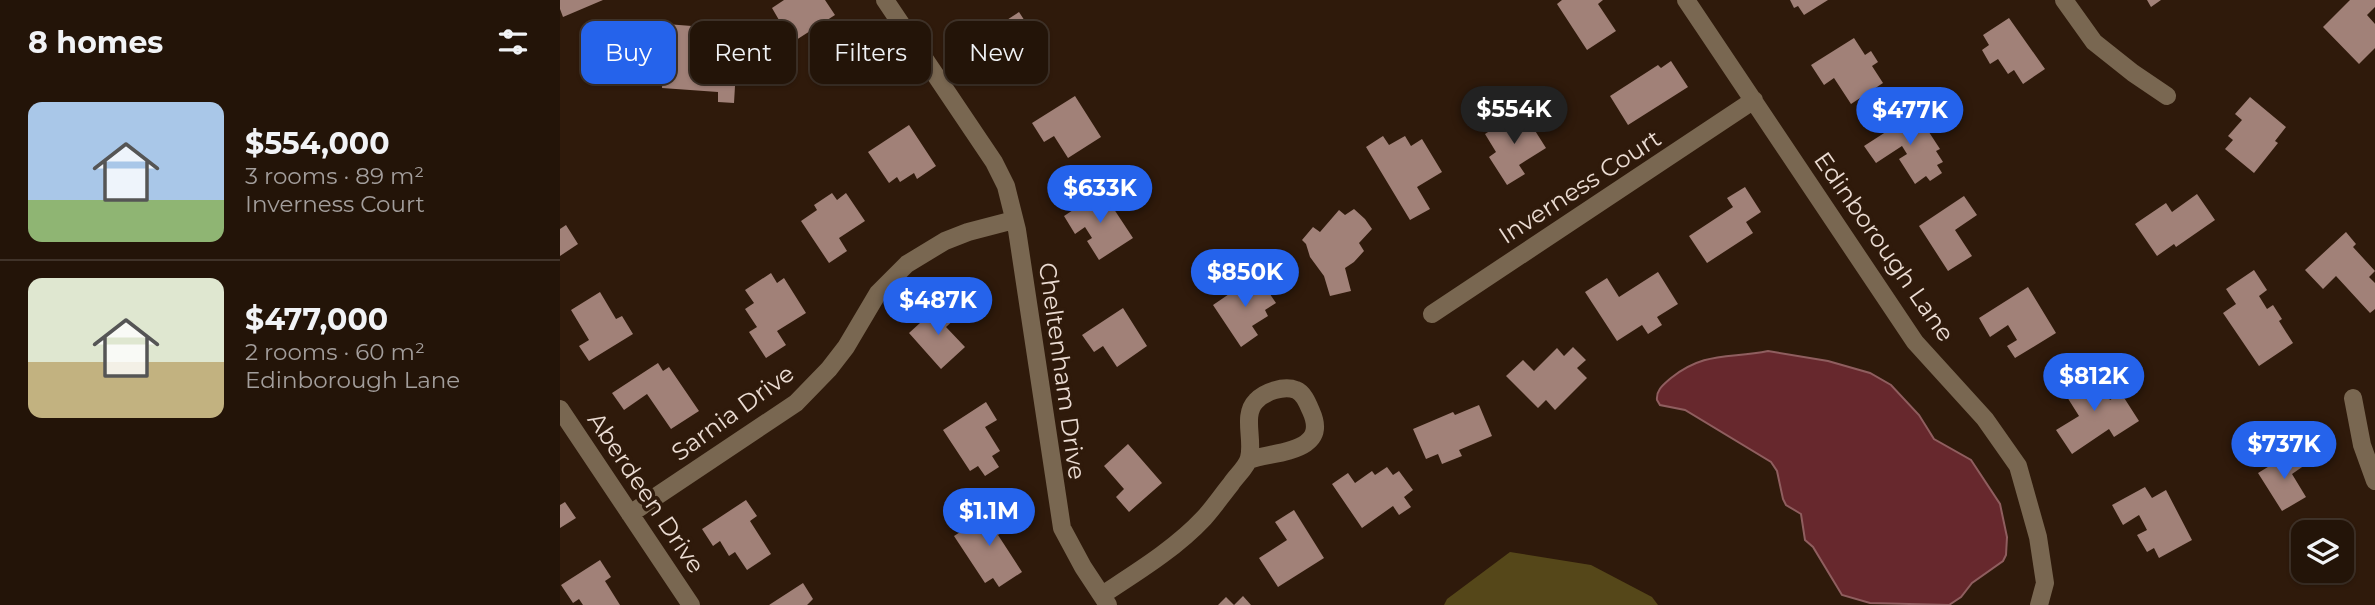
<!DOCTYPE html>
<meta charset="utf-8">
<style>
body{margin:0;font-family:Montserrat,sans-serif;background:#2b1d12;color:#f1f3f6;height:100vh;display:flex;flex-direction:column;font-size:26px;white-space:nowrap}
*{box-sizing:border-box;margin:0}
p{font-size:23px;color:#a39e9c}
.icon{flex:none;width:38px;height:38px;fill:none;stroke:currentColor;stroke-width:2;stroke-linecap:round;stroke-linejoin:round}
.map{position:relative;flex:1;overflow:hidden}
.panel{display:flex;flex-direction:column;background:#231408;width:560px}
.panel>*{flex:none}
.banner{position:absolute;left:21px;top:21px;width:665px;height:63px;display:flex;gap:14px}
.buttons{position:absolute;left:1731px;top:520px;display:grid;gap:14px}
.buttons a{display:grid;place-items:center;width:63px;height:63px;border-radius:14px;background:#231408;box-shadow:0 2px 5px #0004,0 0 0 2px #403329;font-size:35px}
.price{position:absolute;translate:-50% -60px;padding:0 16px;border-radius:24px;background:#2563eb;color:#fff;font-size:23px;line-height:46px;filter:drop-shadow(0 2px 4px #0008)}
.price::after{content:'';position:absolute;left:50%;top:42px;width:21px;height:16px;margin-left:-10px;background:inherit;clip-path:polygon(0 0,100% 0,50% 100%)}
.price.selected{background:#222;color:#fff}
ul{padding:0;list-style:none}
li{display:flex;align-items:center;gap:21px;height:175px;padding:0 28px}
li+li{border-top:2px solid #403329}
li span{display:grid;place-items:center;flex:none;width:196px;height:140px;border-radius:14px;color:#555}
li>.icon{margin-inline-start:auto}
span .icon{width:84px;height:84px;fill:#fffc;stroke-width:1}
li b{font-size:30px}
h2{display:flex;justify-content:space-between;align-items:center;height:84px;padding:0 28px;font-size:30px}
.tag{padding:0 24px;border-radius:14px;background:#231408;box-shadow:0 2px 5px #0004,0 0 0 2px #403329;font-size:24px;line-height:63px}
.tag.selected{background:#2563eb;color:#fff}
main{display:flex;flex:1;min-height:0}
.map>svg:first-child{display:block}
.green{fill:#554719}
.water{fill:#67282d;stroke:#8f5e5f;stroke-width:2}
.building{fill:#a18178}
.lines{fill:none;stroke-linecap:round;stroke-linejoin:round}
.minor{stroke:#796751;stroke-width:18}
.labels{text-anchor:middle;stroke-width:7;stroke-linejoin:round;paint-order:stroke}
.street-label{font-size:24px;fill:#ebdcd3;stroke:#2f1a0b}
</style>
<main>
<section class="panel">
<h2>8 homes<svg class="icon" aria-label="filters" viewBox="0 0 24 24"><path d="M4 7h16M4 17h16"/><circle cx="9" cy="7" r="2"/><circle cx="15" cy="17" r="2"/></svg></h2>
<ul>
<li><span style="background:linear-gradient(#a9c7e8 70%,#8fb573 0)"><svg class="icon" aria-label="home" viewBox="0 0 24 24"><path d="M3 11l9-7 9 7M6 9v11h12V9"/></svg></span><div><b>$554,000</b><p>3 rooms · 89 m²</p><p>Inverness Court</p></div></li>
<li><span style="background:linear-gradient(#dfe7d0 60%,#c2b280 0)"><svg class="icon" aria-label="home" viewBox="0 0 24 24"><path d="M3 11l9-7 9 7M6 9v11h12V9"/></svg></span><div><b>$477,000</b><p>2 rooms · 60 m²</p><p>Edinborough Lane</p></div></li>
</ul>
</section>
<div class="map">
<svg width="1815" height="605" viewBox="0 0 1815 605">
<rect width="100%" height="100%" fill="#2f1a0b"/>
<path class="green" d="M 950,552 L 1031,565 L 1092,597 L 1098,605 L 884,605 L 887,599 Z"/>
<path class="water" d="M 1208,351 L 1268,361 L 1310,373 L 1331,385 L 1359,415 L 1374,439 L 1411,460 L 1440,504 L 1447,537 L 1446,555 L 1443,561 L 1412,583 L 1401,597 L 1389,605 L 1310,603 L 1282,595 L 1253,547 L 1245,540 L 1241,514 L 1226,505 L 1223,499 L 1217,471 L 1211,462 L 1125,410 L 1100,405 L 1097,400 C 1096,390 1103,385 1111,378 C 1145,351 1169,359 1208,351 Z"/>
<path class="building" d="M 0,0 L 43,0 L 3,17 L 0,9 Z
M 224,0 L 265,0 L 275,15 L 233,42 L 229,35 L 219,41 L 210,26 L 219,20 L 212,8 Z
M 1002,0 L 1043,0 L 1038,4 L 1056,31 L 1027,50 L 997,4 Z
M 1230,0 L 1268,0 L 1244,15 L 1238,6 L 1234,8 Z
M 1587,0 L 1601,0 L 1591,7 Z
M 1790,0 L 1815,0 L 1815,7 L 1807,15 L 1815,24 L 1815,48 L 1799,64 L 1763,27 Z
M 459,12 L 485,52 L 478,57 L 484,67 L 470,76 L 463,67 L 456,72 L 450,63 L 447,65 L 437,50 L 427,56 L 416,40 Z
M 1449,18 L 1485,69 L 1463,84 L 1454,70 L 1448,74 L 1438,59 L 1430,64 L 1422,50 L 1429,45 L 1423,35 Z
M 106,24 L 132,26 L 130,49 L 177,52 L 174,103 L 158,102 L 158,92 L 102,88 Z
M 1294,38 L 1305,55 L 1311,51 L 1318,62 L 1312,66 L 1323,83 L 1291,104 L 1274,78 L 1264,85 L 1251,65 Z
M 1111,61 L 1128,87 L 1068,125 L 1050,96 L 1098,65 L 1101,68 Z
M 515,96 L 541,137 L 508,158 L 494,136 L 484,142 L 472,123 Z
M 1690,97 L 1726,127 L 1715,141 L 1718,143 L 1694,173 L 1665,149 L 1673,140 L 1668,136 L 1682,120 L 1675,114 Z
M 1363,108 L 1372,122 L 1365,126 L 1380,149 L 1376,151 L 1383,162 L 1377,165 L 1382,173 L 1370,181 L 1366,176 L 1355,184 L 1339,159 L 1347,154 L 1342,146 L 1316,163 L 1304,146 Z
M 962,110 L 986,148 L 959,165 L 965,174 L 947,185 L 929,157 L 936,152 L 925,134 Z
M 349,125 L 376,166 L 357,179 L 354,173 L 340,182 L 337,177 L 329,183 L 308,152 Z
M 823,136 L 829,145 L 845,136 L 851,146 L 862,139 L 882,172 L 857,187 L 870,209 L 850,220 L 806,147 Z
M 1185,187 L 1201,212 L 1186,222 L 1193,233 L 1147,263 L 1129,236 L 1173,207 L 1167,198 Z
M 542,191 L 573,238 L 539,260 L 527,241 L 532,238 L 525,227 L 515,234 L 504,216 Z
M 272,193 L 277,200 L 286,193 L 305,221 L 279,238 L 287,251 L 269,263 L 241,221 L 257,210 L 254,205 Z
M 1637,194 L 1655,220 L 1616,247 L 1614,244 L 1597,256 L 1575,224 L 1606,203 L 1612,212 Z
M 1404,196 L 1417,215 L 1395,230 L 1412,256 L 1388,271 L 1359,226 Z
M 794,209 L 805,219 L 812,229 L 799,243 L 804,251 L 794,262 L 785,268 L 791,291 L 770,296 L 764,276 L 750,257 L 746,244 L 742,240 L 753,227 L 760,232 L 779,210 L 785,215 Z
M 6,225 L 18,244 L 0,256 L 0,229 Z
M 1786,232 L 1796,244 L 1793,247 L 1815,271 L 1809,277 L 1815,283 L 1815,309 L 1810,313 L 1776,276 L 1763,289 L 1745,270 Z
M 1694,270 L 1707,290 L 1699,296 L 1707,309 L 1713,305 L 1722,319 L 1719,321 L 1733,343 L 1699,366 L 1663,313 L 1676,304 L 1666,289 Z
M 1098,272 L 1118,304 L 1097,317 L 1102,325 L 1088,334 L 1082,325 L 1057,341 L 1025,292 L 1047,278 L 1059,297 Z
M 211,273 L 217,283 L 224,278 L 246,313 L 217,331 L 226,345 L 206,358 L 189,332 L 197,327 L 185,309 L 194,303 L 185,290 Z
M 697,275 L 716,303 L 705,310 L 708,316 L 692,326 L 698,335 L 681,347 L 653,305 Z
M 1468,287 L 1496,333 L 1455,358 L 1447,346 L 1457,340 L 1448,325 L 1430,337 L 1419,318 Z
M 40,292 L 56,319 L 62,316 L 73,334 L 29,361 L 19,346 L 29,340 L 11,310 Z
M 382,303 L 396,318 L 386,327 L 405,347 L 381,369 L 349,333 Z
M 563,308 L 587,346 L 557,367 L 543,346 L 534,352 L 522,335 Z
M 1013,347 L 1026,360 L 1017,368 L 1027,378 L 995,410 L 986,400 L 978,408 L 946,376 L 963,360 L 974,371 L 997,348 L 1004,356 Z
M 98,363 L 103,371 L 109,367 L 139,411 L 111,429 L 87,394 L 64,410 L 52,393 Z
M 1531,370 L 1550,400 L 1561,393 L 1579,421 L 1554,437 L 1549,429 L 1512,454 L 1496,430 L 1519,416 L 1502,389 Z
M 426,402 L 437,420 L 425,427 L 440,451 L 432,456 L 439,467 L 425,476 L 418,466 L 410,471 L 383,430 Z
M 919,405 L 932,436 L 899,450 L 902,456 L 882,464 L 878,454 L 866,459 L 853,429 L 893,412 L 895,415 Z
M 568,444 L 602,483 L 569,512 L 556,497 L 564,489 L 544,466 Z
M 1736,450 L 1745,465 L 1732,474 L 1746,497 L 1722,511 L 1698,473 Z
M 827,467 L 833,475 L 839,471 L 853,490 L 844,497 L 851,507 L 839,515 L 833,506 L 802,528 L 772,484 L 788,473 L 795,483 L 812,471 L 815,475 Z
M 1585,487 L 1592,498 L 1606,490 L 1632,540 L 1599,558 L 1594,548 L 1587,552 L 1577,535 L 1587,530 L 1579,515 L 1563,525 L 1552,505 Z
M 186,500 L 197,516 L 190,521 L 211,554 L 187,570 L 175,552 L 169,556 L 160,541 L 153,546 L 142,529 Z
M 5,502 L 16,518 L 0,528 L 0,505 Z
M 439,507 L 452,527 L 438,535 L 462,572 L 439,587 L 433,578 L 425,583 L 394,536 Z
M 734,510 L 764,558 L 718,587 L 699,558 L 727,540 L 715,522 Z
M 40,560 L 51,577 L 45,581 L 60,605 L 23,605 L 19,599 L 13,603 L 1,585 Z
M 243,583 L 253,599 L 247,605 L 209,605 Z
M 683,596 L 691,605 L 658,605 L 666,597 L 674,605 Z"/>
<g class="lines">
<path class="minor" d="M 325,0 L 434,162 L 446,186 L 457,230 L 502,528 L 523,567 L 548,605
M 1126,0 L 1355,342 L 1425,419 L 1458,466 L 1478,537 L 1485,583 L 1479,605
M 1504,0 L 1534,42 L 1573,73 L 1607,96
M 872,314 L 1194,100
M 1793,398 L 1802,445 L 1815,481
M 0,409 L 131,605
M 70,514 L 236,403 L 269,369 L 286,347 L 318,293 L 347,264 L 385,241 L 408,232 L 454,220
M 542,595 C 577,572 615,549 644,518 C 654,507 662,495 671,484 C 676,476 687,467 689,458 C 694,440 682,415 696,401 C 704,392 724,385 736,390 C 744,393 748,404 751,411 C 770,453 715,451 689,460"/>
</g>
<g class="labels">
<g class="street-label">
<text transform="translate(1020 187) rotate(-33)" y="8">Inverness Court</text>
<text transform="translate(1324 247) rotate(55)" y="8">Edinborough Lane</text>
<text transform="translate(502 371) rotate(82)" y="8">Cheltenham Drive</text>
<text transform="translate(173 413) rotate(-36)" y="8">Sarnia Drive</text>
<text transform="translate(86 493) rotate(56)" y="8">Aberdeen Drive</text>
</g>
</g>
</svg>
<div class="buttons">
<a><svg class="icon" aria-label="layers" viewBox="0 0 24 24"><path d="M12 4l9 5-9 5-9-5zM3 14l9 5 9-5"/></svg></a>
</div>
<b class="price selected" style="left:954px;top:146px">$554K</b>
<b class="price" style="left:1350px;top:147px">$477K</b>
<b class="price" style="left:540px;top:225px">$633K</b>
<b class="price" style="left:685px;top:309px">$850K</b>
<b class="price" style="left:378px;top:337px">$487K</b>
<b class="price" style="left:1534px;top:413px">$812K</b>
<b class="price" style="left:1724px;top:481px">$737K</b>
<b class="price" style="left:429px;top:548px">$1.1M</b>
<div class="banner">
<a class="tag selected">Buy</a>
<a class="tag">Rent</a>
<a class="tag">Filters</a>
<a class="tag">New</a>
</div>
</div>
</main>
